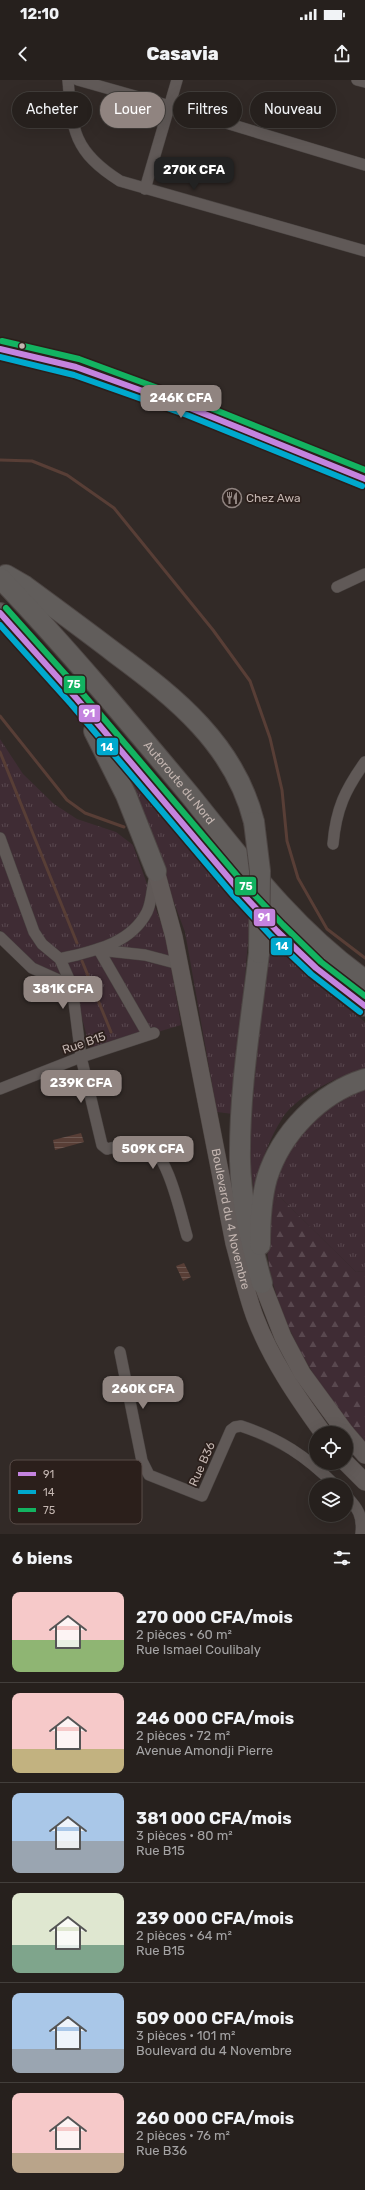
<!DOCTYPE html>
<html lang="fr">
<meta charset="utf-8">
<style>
body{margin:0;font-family:Rubik,sans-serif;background:#2e2826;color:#f1f3f6;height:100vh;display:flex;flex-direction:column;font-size:15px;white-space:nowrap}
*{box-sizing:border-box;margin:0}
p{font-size:13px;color:#a4a3a4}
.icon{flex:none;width:22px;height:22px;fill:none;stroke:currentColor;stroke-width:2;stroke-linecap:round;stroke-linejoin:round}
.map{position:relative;height:1454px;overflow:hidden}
.side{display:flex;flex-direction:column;background:#26201d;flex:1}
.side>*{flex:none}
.hud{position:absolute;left:12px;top:12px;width:341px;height:36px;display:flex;gap:8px}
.buttons{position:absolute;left:309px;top:1346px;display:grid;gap:8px}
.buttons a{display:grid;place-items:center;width:44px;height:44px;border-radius:50%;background:#26201d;box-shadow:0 4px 16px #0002,0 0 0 1px #423e3b;font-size:20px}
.price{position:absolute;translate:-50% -34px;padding:0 9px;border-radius:8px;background:#908480;color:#fff;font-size:13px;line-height:26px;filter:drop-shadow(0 1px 2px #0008)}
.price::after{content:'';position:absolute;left:50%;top:24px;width:12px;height:9px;margin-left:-6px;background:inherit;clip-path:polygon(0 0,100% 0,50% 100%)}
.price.on{background:#222;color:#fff}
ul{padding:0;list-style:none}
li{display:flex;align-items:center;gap:12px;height:100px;padding:0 12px}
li+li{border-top:1px solid #423e3b}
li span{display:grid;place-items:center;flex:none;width:112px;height:80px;border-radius:8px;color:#555}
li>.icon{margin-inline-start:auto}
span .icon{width:48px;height:48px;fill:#fffc;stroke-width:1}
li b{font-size:17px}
h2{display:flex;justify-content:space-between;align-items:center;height:48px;padding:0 12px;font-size:17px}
.chip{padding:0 14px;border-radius:18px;background:#26201d;box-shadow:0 4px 16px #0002,0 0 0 1px #423e3b;font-size:14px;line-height:36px}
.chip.on{background:#908480;color:#fff}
.status{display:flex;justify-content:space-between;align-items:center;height:28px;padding:0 20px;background:#26201d;direction:ltr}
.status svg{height:11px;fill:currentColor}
header{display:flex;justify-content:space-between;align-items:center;height:52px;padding:0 12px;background:#26201d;font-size:18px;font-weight:800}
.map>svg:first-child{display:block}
.grass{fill:url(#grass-tufts)}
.forest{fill:url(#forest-firs)}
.water{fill:url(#water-rules)}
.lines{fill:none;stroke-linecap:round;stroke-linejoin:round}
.stream{stroke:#583e36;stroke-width:3}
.minor-casing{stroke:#4b4543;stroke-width:12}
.tertiary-casing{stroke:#4b4543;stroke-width:16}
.primary-casing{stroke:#4f4744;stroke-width:18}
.motorway-casing{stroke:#4d4644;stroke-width:22}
.minor{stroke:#605957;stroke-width:11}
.tertiary{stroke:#605957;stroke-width:14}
.primary{stroke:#625b59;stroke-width:17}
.motorway{stroke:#615d5b;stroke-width:20}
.motorway-bridge-casing{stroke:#4d4644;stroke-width:22;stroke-linecap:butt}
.motorway-bridge{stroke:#615d5b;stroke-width:20}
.bus-1-casing{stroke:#2b1f1b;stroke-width:9}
.bus-2-casing{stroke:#2b1f1b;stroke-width:9}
.bus-3-casing{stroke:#2b1f1b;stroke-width:9}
.bus-1{stroke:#c483df;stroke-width:6}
.bus-2{stroke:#00a9ce;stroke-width:6}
.bus-3{stroke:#13b361;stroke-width:6}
.bus-dot{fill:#c3b5b0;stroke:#2b1f1b;stroke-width:1.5}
.labels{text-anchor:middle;stroke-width:3.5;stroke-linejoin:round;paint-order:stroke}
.poi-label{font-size:12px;fill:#c3b5b0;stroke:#2b1f1b;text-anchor:start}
.street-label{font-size:12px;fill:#c3b5b0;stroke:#2b1f1b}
.key{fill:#2b1f1b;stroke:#594c48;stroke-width:1}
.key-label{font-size:11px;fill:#c3b5b0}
.line-badge{stroke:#2b1f1b;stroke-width:1.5}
.badge-label{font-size:11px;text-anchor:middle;font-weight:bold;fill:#fff}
</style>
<div class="status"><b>12:10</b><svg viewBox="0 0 49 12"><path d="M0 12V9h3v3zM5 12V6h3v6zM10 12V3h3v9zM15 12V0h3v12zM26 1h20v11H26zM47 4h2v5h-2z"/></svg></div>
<header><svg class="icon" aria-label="back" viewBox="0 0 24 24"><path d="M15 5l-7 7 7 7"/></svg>Casavia<svg class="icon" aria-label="share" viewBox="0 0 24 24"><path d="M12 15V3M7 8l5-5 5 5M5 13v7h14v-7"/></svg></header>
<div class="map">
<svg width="365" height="1454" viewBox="0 0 365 1454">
<defs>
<pattern id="grass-tufts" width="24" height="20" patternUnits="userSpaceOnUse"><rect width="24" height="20" fill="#3f2c34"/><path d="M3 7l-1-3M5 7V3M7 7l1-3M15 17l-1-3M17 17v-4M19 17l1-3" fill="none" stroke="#59484f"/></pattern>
<pattern id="forest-firs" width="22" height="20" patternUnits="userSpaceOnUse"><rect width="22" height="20" fill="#3f2c34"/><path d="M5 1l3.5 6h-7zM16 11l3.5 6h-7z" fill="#59484f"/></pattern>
<pattern id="water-rules" width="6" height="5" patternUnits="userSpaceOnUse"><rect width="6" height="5" fill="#583e36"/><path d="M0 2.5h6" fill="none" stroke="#6e5851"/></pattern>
</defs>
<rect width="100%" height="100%" fill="#322a27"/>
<path class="grass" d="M 0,659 L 23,694 L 54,724 L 77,739 L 116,752 L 133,765 L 166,857 L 181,945 L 91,972 L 74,908 L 36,885 L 0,850 Z
M 127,696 L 250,839 L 233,1034 L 217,1032 L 185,852 Z
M 268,857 L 310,899 L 365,942 L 365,989 C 340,995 298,1015 283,1037 C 269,1059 259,1086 254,1111 L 250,1082 L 251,1037 Z
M 365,1006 L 365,1191 L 356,1192 L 278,1115 L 268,1144 L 270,1115 L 288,1071 L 324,1029 Z"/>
<path class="forest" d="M 278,1115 L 356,1192 L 365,1191 L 365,1362 C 318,1313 258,1214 268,1144 C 270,1134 275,1124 278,1115 Z"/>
<path class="water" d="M 81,1053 L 84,1062 L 55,1070 L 53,1060 Z
M 184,1183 L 191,1197 L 183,1201 L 176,1186 Z"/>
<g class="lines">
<path class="stream" d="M 0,380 L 32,381 L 67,395 L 114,428 L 213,550 L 250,601 L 270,658 L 282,710 L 287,761 L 298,798 L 327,849 L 365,878
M 0,636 L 67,720 L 85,733 L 124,747
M 0,672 L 77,863
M 82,881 L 111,952"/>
<defs>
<path id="minor" d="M 68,0 C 72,51 74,72 120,101 L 365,171
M 78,0 L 170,26 L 365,85
M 357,0 L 365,2
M 145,109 L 177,0
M 337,507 L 365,494
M 0,758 L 34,852 L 42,864 L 60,879 C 92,871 130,865 147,832 C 152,822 152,807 155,796
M 333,764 C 336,729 345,710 365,682
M 0,857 L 32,888 L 72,906
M 99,870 L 148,955
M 99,870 L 145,875 L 179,884
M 60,879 L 72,906 L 81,977 L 102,1065 L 107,1069 C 117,1067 133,1061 144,1063 C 167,1068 181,1136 187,1156
M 0,1009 L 81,977 L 154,953
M 120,1272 L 142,1381 L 149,1395 L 202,1416 L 231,1350 L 235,1347 L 241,1346 C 280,1359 306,1376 335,1405
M 346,1416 C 358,1428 363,1436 361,1454"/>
<path id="tertiary" d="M 0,269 L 76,287 L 190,328 L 365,399"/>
<g id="primary">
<path id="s1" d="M 156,791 L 174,857 L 234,1163 C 241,1188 246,1213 255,1237 C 271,1279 297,1317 323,1353"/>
<path d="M 262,1203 L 283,1257 L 302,1293 L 346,1353"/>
<path d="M 346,1353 L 365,1375"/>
<path d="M 346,1383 L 365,1402"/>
</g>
<g id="motorway">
<path d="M 6,495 L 25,506 C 55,528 85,550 115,573 C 176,618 235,665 254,742"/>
<path id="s2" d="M 0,498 C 66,567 128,641 189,714 C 243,781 294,850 365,900"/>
<path d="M 0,533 L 77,619 L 239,810 L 277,851 L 316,888 L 365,926"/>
<path d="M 94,651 L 126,715 L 156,791"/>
<path d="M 259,873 C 251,941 239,1011 240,1081 C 241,1122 251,1163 262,1203"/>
<path d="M 260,1165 C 260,1142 261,1119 267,1098 C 281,1053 320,1013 365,999"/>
</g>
</defs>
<use href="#minor" class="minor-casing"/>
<use href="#tertiary" class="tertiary-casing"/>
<use href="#primary" class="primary-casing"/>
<use href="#motorway" class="motorway-casing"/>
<use href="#minor" class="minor"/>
<use href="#tertiary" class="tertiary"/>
<use href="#primary" class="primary"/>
<use href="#motorway" class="motorway"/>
<defs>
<path id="motorway-bridge" d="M 254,742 L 260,791 L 259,873"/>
</defs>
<use href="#motorway-bridge" class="motorway-bridge-casing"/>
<use href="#motorway-bridge" class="motorway-bridge"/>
<defs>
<path id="bus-1" d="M 0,269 L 76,287 L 190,328 L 365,399
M 0,533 L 77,619 L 239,810 L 277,851 L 316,888 L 365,926"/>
<path id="bus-2" d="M 0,277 L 74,295 L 187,335 L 362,406
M 0,545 L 71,624 L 233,815 L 271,856 L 311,894 L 360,932"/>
<path id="bus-3" d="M 2,261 L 79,279 L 193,321 L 365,390
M 6,528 L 83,614 L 245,805 L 283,845 L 321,882 L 365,916"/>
</defs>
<use href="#bus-1" class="bus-1-casing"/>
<use href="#bus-2" class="bus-2-casing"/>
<use href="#bus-3" class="bus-3-casing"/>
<use href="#bus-1" class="bus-1"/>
<use href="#bus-2" class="bus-2"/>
<use href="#bus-3" class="bus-3"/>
</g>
<defs>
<symbol id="restaurant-ring" viewBox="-11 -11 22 22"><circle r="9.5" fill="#2b1f1b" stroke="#908480" stroke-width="1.5"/><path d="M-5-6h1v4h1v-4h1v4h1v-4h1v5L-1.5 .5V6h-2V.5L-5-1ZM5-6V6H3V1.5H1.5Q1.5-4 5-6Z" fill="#908480"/></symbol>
</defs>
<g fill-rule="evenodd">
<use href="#restaurant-ring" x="221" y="407" width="22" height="22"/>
</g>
<circle class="bus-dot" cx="22" cy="266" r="3.5"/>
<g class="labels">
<g class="poi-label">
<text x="246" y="422">Chez Awa</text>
</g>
<g class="street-label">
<text dy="4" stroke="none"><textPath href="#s2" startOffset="272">Autoroute du Nord</textPath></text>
<text transform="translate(84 963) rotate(-19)" y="4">Rue B15</text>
<text dy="4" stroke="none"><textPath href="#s1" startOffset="356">Boulevard du 4 Novembre</textPath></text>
<text transform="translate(202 1384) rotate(-66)" y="4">Rue B36</text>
</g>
</g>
<rect x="10" y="1380" width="132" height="64" rx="6" class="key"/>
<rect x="18" y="1392" width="18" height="4" fill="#c483df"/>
<rect x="18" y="1410" width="18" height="4" fill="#00a9ce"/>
<rect x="18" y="1428" width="18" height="4" fill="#13b361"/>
<g class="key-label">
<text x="43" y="1398">91</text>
<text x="43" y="1416">14</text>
<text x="43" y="1434">75</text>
</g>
<g class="line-badge">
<rect x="63" y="595" width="23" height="19" rx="4" fill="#13b361"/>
<rect x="78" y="624" width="23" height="19" rx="4" fill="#c483df"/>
<rect x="96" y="657" width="23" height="19" rx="4" fill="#00a9ce"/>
<rect x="234" y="796" width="23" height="20" rx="4" fill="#13b361"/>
<rect x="253" y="828" width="23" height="19" rx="4" fill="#c483df"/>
<rect x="270" y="857" width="23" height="19" rx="4" fill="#00a9ce"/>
</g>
<g class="badge-label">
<text x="74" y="608">75</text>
<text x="89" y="637">91</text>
<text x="107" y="671">14</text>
<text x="246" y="810">75</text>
<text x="264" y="841">91</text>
<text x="282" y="870">14</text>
</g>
</svg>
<div class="buttons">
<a><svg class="icon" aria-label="locate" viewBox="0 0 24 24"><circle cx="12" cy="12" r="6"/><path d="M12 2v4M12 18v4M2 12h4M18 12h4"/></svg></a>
<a><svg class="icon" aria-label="layers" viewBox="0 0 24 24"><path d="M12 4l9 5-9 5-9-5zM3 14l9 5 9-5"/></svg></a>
</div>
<b class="price on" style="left:194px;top:111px">270K CFA</b>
<b class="price" style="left:181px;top:339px">246K CFA</b>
<b class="price" style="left:63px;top:930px">381K CFA</b>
<b class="price" style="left:81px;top:1024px">239K CFA</b>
<b class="price" style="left:153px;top:1090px">509K CFA</b>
<b class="price" style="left:143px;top:1330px">260K CFA</b>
<div class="hud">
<a class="chip">Acheter</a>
<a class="chip on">Louer</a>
<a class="chip">Filtres</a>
<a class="chip">Nouveau</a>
</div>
</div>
<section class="side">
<h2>6 biens<svg class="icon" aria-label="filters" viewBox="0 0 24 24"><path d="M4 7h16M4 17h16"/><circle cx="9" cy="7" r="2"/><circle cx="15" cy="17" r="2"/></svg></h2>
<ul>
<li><span style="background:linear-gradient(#f6c9c9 60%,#8fb573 0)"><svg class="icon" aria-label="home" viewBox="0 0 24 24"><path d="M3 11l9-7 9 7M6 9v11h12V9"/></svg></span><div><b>270 000 CFA/mois</b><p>2 pièces · 60 m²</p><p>Rue Ismael Coulibaly</p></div></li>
<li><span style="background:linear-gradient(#f6c9c9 70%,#c2b280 0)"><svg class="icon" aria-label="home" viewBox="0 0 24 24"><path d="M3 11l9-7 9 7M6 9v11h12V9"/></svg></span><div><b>246 000 CFA/mois</b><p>2 pièces · 72 m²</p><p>Avenue Amondji Pierre</p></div></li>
<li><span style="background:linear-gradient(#a9c7e8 60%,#9aa5b1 0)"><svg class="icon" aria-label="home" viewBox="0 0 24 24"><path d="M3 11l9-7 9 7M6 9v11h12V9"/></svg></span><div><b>381 000 CFA/mois</b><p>3 pièces · 80 m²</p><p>Rue B15</p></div></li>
<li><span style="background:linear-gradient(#dfe7d0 65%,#7fa58c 0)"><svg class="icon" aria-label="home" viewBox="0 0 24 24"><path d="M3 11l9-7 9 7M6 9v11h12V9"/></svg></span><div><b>239 000 CFA/mois</b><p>2 pièces · 64 m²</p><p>Rue B15</p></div></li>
<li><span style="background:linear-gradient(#a9c7e8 70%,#9aa5b1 0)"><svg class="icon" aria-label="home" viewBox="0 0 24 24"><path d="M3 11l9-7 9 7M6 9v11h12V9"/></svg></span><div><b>509 000 CFA/mois</b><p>3 pièces · 101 m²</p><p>Boulevard du 4 Novembre</p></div></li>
<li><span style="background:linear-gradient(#f6c9c9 75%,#b9a48a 0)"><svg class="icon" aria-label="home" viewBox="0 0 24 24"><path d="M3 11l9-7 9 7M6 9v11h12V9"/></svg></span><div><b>260 000 CFA/mois</b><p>2 pièces · 76 m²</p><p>Rue B36</p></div></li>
</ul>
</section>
